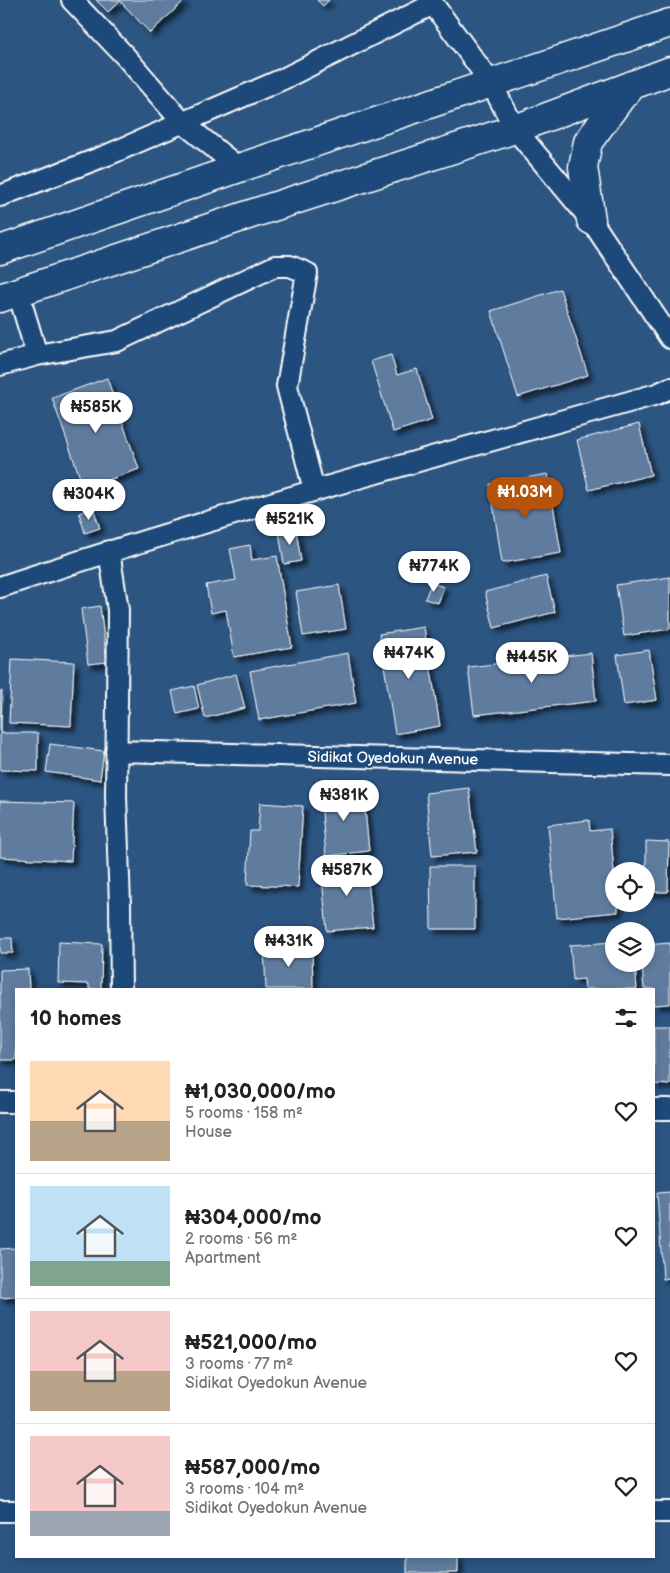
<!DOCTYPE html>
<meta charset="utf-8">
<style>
body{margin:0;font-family:"Balsamiq Sans",sans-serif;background:#f6f6f6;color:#202124;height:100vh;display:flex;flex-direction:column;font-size:19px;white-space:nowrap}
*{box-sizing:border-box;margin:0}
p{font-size:16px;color:#757577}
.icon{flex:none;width:28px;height:28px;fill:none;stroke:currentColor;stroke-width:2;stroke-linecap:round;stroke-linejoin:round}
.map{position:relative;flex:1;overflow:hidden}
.panel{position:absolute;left:15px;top:988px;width:640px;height:570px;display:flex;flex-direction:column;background:#fff;border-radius:0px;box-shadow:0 2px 8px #0003}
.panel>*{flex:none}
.controls{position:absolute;left:605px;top:862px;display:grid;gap:10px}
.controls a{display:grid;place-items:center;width:50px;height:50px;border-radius:50%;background:#fff;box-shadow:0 2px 8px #0003;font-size:25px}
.price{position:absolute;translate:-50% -42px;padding:0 11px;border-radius:18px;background:#fff;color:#222;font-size:16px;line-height:32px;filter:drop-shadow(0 1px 2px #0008)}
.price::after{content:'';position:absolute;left:50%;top:30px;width:15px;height:11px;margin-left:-8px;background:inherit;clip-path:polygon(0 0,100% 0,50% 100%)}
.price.current{background:#b45309;color:#fff}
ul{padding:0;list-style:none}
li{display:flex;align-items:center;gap:15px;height:125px;padding:0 15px}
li+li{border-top:1px solid #e0e0e0}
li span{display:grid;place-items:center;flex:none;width:140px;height:100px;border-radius:0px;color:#555}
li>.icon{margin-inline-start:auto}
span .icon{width:60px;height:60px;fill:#fffc;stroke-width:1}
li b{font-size:21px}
h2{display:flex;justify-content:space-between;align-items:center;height:60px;padding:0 15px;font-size:21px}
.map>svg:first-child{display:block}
.building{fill:#5e7c9f;stroke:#fff;filter:url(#shadow)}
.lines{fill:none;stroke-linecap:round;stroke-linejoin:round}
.minor-casing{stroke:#fff;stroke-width:24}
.trunk-casing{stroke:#fff;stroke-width:31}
.minor{stroke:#1f4a7a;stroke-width:20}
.trunk{stroke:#1f4a7a;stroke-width:28}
.labels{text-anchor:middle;stroke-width:4.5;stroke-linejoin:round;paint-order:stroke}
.street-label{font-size:15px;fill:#fff;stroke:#1f4a7a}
</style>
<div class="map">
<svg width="670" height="1573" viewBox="0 0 670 1573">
<defs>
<filter id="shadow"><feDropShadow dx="4.5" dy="4.5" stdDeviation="2.5" flood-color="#0009"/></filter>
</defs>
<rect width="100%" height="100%" fill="#2c5582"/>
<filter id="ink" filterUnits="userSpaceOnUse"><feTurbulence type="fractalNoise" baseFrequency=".02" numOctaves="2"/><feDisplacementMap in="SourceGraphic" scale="10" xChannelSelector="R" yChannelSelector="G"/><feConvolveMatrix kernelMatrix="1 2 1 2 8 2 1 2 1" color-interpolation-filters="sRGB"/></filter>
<g filter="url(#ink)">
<path class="building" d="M 96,0 L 185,0 L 150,33 L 120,1 L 108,12 Z
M 317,0 L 329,0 L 323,6 Z
M 560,289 L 588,375 L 518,397 L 491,311 Z
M 391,355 L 397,375 L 417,369 L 432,420 L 393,432 L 371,361 Z
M 107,378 L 139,469 L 84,489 L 52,398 Z
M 639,424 L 651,475 L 589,490 L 577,440 Z
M 548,474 L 561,553 L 502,563 L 490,484 Z
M 93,508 L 100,528 L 85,533 L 79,513 Z
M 296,529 L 301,561 L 284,564 L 279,532 Z
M 250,545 L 252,560 L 277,556 L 292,647 L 234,657 L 226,610 L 211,613 L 206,585 L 236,580 L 230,549 Z
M 546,576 L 555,612 L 494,628 L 485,592 Z
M 670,577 L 670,629 L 624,636 L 616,585 Z
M 431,583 L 444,587 L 438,603 L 425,599 Z
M 339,585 L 346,629 L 303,636 L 296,592 Z
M 100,606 L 107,662 L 88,664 L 81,609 Z
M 424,627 L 440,726 L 395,734 L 379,634 Z
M 649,650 L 657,700 L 624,705 L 617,655 Z
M 348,653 L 356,703 L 259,720 L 250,671 Z
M 591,653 L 596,701 L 474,715 L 468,667 Z
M 12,659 L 74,662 L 71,726 L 9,723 Z
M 236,674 L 245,708 L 205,718 L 197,685 Z
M 194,686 L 199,709 L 177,714 L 172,691 Z
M 0,691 L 2,691 L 1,733 L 38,733 L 38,771 L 0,770 Z
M 50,744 L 104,751 L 100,780 L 46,772 Z
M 363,788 L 369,851 L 326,856 L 320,792 Z
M 469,788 L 477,852 L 432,856 L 426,793 Z
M 0,801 L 74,803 L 71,861 L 0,857 Z
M 260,803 L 303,806 L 298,887 L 247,885 L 250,831 L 258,831 Z
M 589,820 L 590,831 L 610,829 L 614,871 L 614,904 L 618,904 L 618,912 L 557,918 L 548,825 Z
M 646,841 L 669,842 L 668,892 L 646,892 Z
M 366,863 L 373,927 L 327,931 L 321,868 Z
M 430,866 L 475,866 L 475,929 L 431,929 Z
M 0,938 L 12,938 L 13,953 L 0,953 Z
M 59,942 L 102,944 L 101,989 L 89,989 L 89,984 L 58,983 Z
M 614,942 L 614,964 L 635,964 L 637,989 L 585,989 L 584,979 L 573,980 L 570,945 Z
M 670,943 L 670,1004 L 654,1005 L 654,989 L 644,989 L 642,964 L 646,964 L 646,945 Z
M 312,947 L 313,989 L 266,989 L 264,949 Z
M 28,969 L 29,989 L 16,989 L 16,1060 L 0,1060 L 0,970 Z
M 654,1026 L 670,1026 L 670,1085 L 654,1084 Z
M 670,1192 L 670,1278 L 663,1279 L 657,1193 Z
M 16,1248 L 16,1297 L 0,1298 L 0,1249 Z
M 407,1556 L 458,1556 L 458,1573 L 407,1573 Z"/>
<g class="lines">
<defs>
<path id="minor" d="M 72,0 L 126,57 L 182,122 L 239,168
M 430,0 L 491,83 L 515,129 L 591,220 L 670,338
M 0,196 L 110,154 L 283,79 L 433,4
M 18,292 L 37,355
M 0,365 L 37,355 L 117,341 L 275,266 L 290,266 L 307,273 L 287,386 L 314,490
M 109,551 L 118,610 L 116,796 L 120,905 L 121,989
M 0,587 C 217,515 437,456 657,394 L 670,388
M 116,751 L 670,765
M 0,1102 L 16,1102
M 654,1109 L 670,1109
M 0,1511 L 16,1511
M 654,1512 L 670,1512"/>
<path id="trunk" d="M 591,220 L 583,167 L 588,142 L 622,96 L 632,85
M 0,250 L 239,168 L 670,23
M 0,298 L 254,213 L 515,129 L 670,71"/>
</defs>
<use href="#minor" class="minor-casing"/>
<use href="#trunk" class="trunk-casing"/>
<use href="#minor" class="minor"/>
<use href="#trunk" class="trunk"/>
</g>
</g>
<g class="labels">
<g class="street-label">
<text transform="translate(393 758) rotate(1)" y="5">Sidikat Oyedokun Avenue</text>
</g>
</g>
</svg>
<div class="controls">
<a><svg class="icon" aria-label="locate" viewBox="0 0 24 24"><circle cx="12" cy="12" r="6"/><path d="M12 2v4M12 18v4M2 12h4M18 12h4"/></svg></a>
<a><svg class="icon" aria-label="layers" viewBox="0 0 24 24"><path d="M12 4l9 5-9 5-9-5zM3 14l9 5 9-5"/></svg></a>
</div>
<b class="price" style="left:96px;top:434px">₦585K</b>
<b class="price current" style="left:525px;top:519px">₦1.03M</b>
<b class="price" style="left:89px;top:521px">₦304K</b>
<b class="price" style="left:290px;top:546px">₦521K</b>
<b class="price" style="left:434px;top:593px">₦774K</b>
<b class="price" style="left:409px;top:680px">₦474K</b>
<b class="price" style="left:532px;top:684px">₦445K</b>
<b class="price" style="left:344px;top:822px">₦381K</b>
<b class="price" style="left:347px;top:897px">₦587K</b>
<b class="price" style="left:289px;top:968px">₦431K</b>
<section class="panel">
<h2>10 homes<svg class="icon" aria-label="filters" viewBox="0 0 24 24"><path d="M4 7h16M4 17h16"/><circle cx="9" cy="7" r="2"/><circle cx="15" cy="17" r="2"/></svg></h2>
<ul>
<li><span style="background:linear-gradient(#ffd9b3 60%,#b9a48a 0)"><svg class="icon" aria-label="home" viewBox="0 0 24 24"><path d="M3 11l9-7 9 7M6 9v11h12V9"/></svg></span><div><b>₦1,030,000/mo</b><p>5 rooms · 158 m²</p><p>House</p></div><svg class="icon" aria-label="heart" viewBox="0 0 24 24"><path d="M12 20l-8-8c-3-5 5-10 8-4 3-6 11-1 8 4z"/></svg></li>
<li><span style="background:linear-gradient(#bfe0f5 75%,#7fa58c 0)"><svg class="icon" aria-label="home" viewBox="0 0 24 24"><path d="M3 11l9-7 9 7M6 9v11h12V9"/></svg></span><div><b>₦304,000/mo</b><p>2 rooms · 56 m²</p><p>Apartment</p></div><svg class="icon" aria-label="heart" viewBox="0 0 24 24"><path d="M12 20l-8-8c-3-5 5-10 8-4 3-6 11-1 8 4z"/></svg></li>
<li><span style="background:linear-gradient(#f6c9c9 60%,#b9a48a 0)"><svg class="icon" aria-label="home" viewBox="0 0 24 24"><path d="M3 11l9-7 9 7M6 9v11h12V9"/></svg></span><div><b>₦521,000/mo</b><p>3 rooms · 77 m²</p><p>Sidikat Oyedokun Avenue</p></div><svg class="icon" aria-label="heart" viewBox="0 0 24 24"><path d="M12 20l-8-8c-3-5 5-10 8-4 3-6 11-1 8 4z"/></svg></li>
<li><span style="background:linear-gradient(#f6c9c9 75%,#9aa5b1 0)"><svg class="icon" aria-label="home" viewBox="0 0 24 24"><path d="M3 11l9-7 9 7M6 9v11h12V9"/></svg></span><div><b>₦587,000/mo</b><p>3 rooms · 104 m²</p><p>Sidikat Oyedokun Avenue</p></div><svg class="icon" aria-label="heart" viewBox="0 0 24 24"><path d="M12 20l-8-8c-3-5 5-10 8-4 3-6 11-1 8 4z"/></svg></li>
</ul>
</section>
</div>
